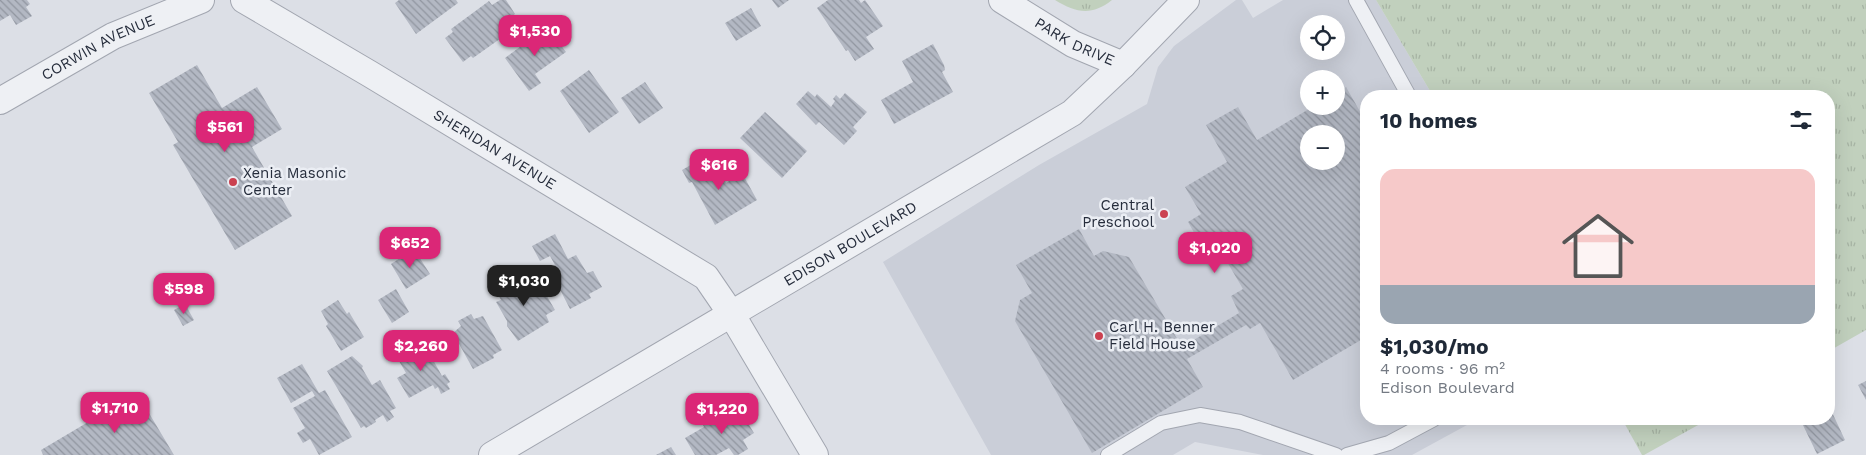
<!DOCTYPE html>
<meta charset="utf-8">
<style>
body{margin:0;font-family:"Work Sans",sans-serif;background:#f2f2f3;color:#1f2937;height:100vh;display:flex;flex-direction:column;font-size:19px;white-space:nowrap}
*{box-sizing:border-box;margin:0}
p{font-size:16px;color:#747a83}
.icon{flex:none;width:28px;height:28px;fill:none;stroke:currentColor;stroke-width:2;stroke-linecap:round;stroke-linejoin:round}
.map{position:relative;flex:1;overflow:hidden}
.drawer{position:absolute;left:1360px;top:90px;width:475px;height:335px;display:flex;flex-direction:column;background:#fff;border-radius:20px;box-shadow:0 5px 20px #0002}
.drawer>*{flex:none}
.buttons{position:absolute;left:1300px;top:15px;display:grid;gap:10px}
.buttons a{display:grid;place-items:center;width:45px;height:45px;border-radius:50%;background:#fff;box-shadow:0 5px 20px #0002;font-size:25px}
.price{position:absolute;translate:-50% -42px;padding:0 11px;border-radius:10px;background:#db2777;color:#fff;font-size:16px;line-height:32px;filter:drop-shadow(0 1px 2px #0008)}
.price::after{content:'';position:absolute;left:50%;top:30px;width:15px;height:11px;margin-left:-8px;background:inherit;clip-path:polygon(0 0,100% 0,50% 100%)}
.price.selected{background:#222;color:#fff}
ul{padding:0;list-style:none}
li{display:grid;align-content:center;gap:10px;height:265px;padding:0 20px}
li span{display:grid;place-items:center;height:155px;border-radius:15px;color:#555}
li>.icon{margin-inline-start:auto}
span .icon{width:90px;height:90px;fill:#fffc;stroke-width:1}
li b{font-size:21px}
h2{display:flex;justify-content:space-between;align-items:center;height:60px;padding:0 20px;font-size:21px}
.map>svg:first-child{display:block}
.built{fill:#caced8;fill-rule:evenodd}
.park{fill:url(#park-tufts)}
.building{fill:url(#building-back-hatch);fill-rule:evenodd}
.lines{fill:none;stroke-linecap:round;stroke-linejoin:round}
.lane-casing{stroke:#a2a6b0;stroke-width:16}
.street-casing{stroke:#a2a6b0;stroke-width:28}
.lane{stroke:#eef0f4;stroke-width:14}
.street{stroke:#eef0f4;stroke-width:26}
.poi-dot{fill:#cb4150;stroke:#ebeef4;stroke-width:2}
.labels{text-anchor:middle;stroke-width:5;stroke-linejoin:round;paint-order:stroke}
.street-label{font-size:15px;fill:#262d3c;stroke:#ebeef4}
.poi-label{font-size:15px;fill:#262d3c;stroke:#ebeef4;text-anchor:start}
</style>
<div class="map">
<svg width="1866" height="455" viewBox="0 0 1866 455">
<defs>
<pattern id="park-tufts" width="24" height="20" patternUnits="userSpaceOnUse" patternTransform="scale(1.25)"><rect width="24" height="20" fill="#c1d0bd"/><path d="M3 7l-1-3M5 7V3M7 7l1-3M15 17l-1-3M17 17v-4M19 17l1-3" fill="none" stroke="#a6b3a3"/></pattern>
<pattern id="building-back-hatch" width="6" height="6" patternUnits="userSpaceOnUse" patternTransform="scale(1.25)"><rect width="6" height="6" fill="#b3b8c3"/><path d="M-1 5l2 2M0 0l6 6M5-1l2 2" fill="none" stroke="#9196a0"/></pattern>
</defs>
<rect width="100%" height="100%" fill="#dcdfe6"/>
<path class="built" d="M 1236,0 L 1242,0 L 1253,18 L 1283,0 L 1376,0 L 1433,96 L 1366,96 L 1366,419 L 1478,419 L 1412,455 L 1263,455 L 1195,442 L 1173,455 L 991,455 L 883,262 L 1039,165 L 1147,104 L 1158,67 L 1174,46 ZM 1309,24 L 1336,24 L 1336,51 L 1309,51 ZM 1309,79 L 1336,79 L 1336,106 L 1309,106 ZM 1309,134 L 1336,134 L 1336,161 L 1309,161 Z"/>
<path class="park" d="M 1055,0 L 1112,0 C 1092,16 1076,13 1055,0 Z
M 1376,0 L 1866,0 L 1866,330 L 1829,351 L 1829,96 L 1433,96 Z
M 1622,419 L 1709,419 L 1644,455 L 1642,455 Z"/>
<path class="building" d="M 0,0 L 27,0 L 30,4 L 26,7 L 32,16 L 16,25 L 10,15 L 0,21 Z
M 399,0 L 456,0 L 458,3 L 416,34 L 395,3 Z
M 500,0 L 506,0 L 515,14 L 505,22 L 511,31 L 473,58 L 471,56 L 463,62 L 445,38 L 453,32 L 451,29 L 489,1 L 492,5 Z
M 772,0 L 789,0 L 778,8 Z
M 828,0 L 859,0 L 861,3 L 865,0 L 883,26 L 866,37 L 874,49 L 855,61 L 848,50 L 846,51 L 817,8 Z
M 751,8 L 761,26 L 736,41 L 725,23 Z
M 547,27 L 566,52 L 535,74 L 541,83 L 529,91 L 505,58 Z
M 933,44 L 944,65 L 945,70 L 942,72 L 953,92 L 894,124 L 881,100 L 913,82 L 902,61 Z
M 197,65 L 222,108 L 257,87 L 282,129 L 252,147 L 292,216 L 235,250 L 173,145 L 178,142 L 149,93 Z
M 589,70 L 619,112 L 589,133 L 560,91 Z
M 645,82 L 663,108 L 639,124 L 621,98 Z
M 1346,87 L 1362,115 L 1366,113 L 1366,337 L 1293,380 L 1260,323 L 1250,329 L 1246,325 L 1187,359 L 1203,387 L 1092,453 L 1015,321 L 1020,300 L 1032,293 L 1016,265 L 1079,229 L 1094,256 L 1103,251 L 1129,257 L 1182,347 L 1239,313 L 1231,296 L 1243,289 L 1216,243 L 1204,250 L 1188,222 L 1201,214 L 1185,187 L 1227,162 L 1206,125 L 1238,107 L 1257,140 L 1314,106 L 1336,106 L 1336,93 ZM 1309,134 L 1336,134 L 1336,161 L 1309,161 Z
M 808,91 L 815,97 L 817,94 L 831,107 L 835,101 L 833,99 L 836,95 L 840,99 L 845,93 L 867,112 L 853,127 L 857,131 L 844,145 L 819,122 L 816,125 L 796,104 Z
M 765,112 L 807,151 L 782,178 L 740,138 Z
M 703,158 L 711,171 L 718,167 L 726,183 L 742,173 L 757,200 L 715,225 L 692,182 L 689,183 L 682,170 Z
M 555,234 L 568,259 L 576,255 L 587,273 L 593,271 L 602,287 L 589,294 L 591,298 L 570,309 L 550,270 L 556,267 L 550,256 L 540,261 L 532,246 Z
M 414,249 L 430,274 L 406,289 L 391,264 Z
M 521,277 L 525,286 L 537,279 L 555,310 L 546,315 L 549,322 L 518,341 L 507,326 L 507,321 L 496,302 L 501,300 L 496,291 Z
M 396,289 L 409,312 L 392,323 L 378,300 Z
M 338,300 L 347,314 L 349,312 L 364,337 L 341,351 L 326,326 L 328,324 L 321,311 Z
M 185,304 L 194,320 L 183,326 L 174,310 Z
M 471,314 L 474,319 L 483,316 L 502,350 L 493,355 L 494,358 L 473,369 L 453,333 L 461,326 L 458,321 Z
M 422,340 L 442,376 L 445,374 L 450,382 L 447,384 L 450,389 L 441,394 L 438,387 L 435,389 L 433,385 L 409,398 L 397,378 L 406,373 L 399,361 L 407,356 L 404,350 Z
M 352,356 L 363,366 L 362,368 L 372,385 L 380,380 L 396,408 L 390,411 L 394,417 L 387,422 L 383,415 L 375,420 L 376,422 L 366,428 L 364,426 L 361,428 L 327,371 Z
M 302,364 L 319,393 L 325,390 L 352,437 L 319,455 L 310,439 L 303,443 L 297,433 L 305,428 L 293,408 L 315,396 L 312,391 L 291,403 L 277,378 Z
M 1866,381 L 1866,400 L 1858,385 Z
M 137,393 L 174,455 L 43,455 L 41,450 Z
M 737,405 L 754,433 L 743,440 L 748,449 L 738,455 L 734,455 L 729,448 L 716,455 L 695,455 L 685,438 L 704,427 L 703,425 Z
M 1829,406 L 1845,440 L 1817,454 L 1800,419 L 1829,419 Z
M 671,447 L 676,455 L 656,455 Z"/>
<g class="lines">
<defs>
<path id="lane" d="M 1356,0 L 1409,96
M 1108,455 L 1161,423 L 1200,415 L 1240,422 L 1336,455
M 1347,455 L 1389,443 L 1434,419"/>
<g id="street">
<path id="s1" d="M 244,0 L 370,74 L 706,277 L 732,315 L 815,455"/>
<path id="s2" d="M 1002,0 L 1073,44 L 1123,65"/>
<path id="s3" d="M 0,101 L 113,36 L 201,0"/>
<path id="s4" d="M 492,455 L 1072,113 L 1123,65 L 1186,0"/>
</g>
</defs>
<use href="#lane" class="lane-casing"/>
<use href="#street" class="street-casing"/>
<use href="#lane" class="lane"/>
<use href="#street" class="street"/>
</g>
<g class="poi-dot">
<circle cx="233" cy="182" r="5"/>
<circle cx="1164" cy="214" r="5"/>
<circle cx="1099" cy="336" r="5"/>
</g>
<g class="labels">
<g class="street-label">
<text dy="5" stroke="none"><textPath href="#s2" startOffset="84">PARK DRIVE</textPath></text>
<text dy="5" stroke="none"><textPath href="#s3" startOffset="112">CORWIN AVENUE</textPath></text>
<text dy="5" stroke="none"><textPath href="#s1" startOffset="292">SHERIDAN AVENUE</textPath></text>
<text dy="5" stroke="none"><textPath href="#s4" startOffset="416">EDISON BOULEVARD</textPath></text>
</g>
<g class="poi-label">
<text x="243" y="178">Xenia Masonic<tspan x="243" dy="17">Center</tspan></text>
<text x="1154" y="210" text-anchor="end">Central<tspan x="1154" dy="17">Preschool</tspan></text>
<text x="1109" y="332">Carl H. Benner<tspan x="1109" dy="17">Field House</tspan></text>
</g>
</g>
</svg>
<div class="buttons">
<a><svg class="icon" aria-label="locate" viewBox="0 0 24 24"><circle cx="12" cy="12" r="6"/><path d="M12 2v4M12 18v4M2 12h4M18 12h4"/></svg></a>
<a>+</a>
<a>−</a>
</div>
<b class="price" style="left:535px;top:57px">$1,530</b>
<b class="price" style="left:225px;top:153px">$561</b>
<b class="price" style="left:719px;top:191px">$616</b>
<b class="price" style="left:410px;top:269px">$652</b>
<b class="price" style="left:1215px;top:274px">$1,020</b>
<b class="price selected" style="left:524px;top:307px">$1,030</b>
<b class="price" style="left:184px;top:315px">$598</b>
<b class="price" style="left:421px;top:372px">$2,260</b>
<b class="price" style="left:115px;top:434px">$1,710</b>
<b class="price" style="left:722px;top:435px">$1,220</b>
<section class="drawer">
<h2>10 homes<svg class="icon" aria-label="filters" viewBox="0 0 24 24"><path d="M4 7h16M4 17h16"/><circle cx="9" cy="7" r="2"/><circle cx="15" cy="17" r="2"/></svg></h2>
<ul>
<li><span style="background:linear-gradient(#f6c9c9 75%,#9aa5b1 0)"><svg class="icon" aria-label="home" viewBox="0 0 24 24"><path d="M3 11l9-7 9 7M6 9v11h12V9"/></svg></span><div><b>$1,030/mo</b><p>4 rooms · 96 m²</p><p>Edison Boulevard</p></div></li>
</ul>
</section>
</div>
